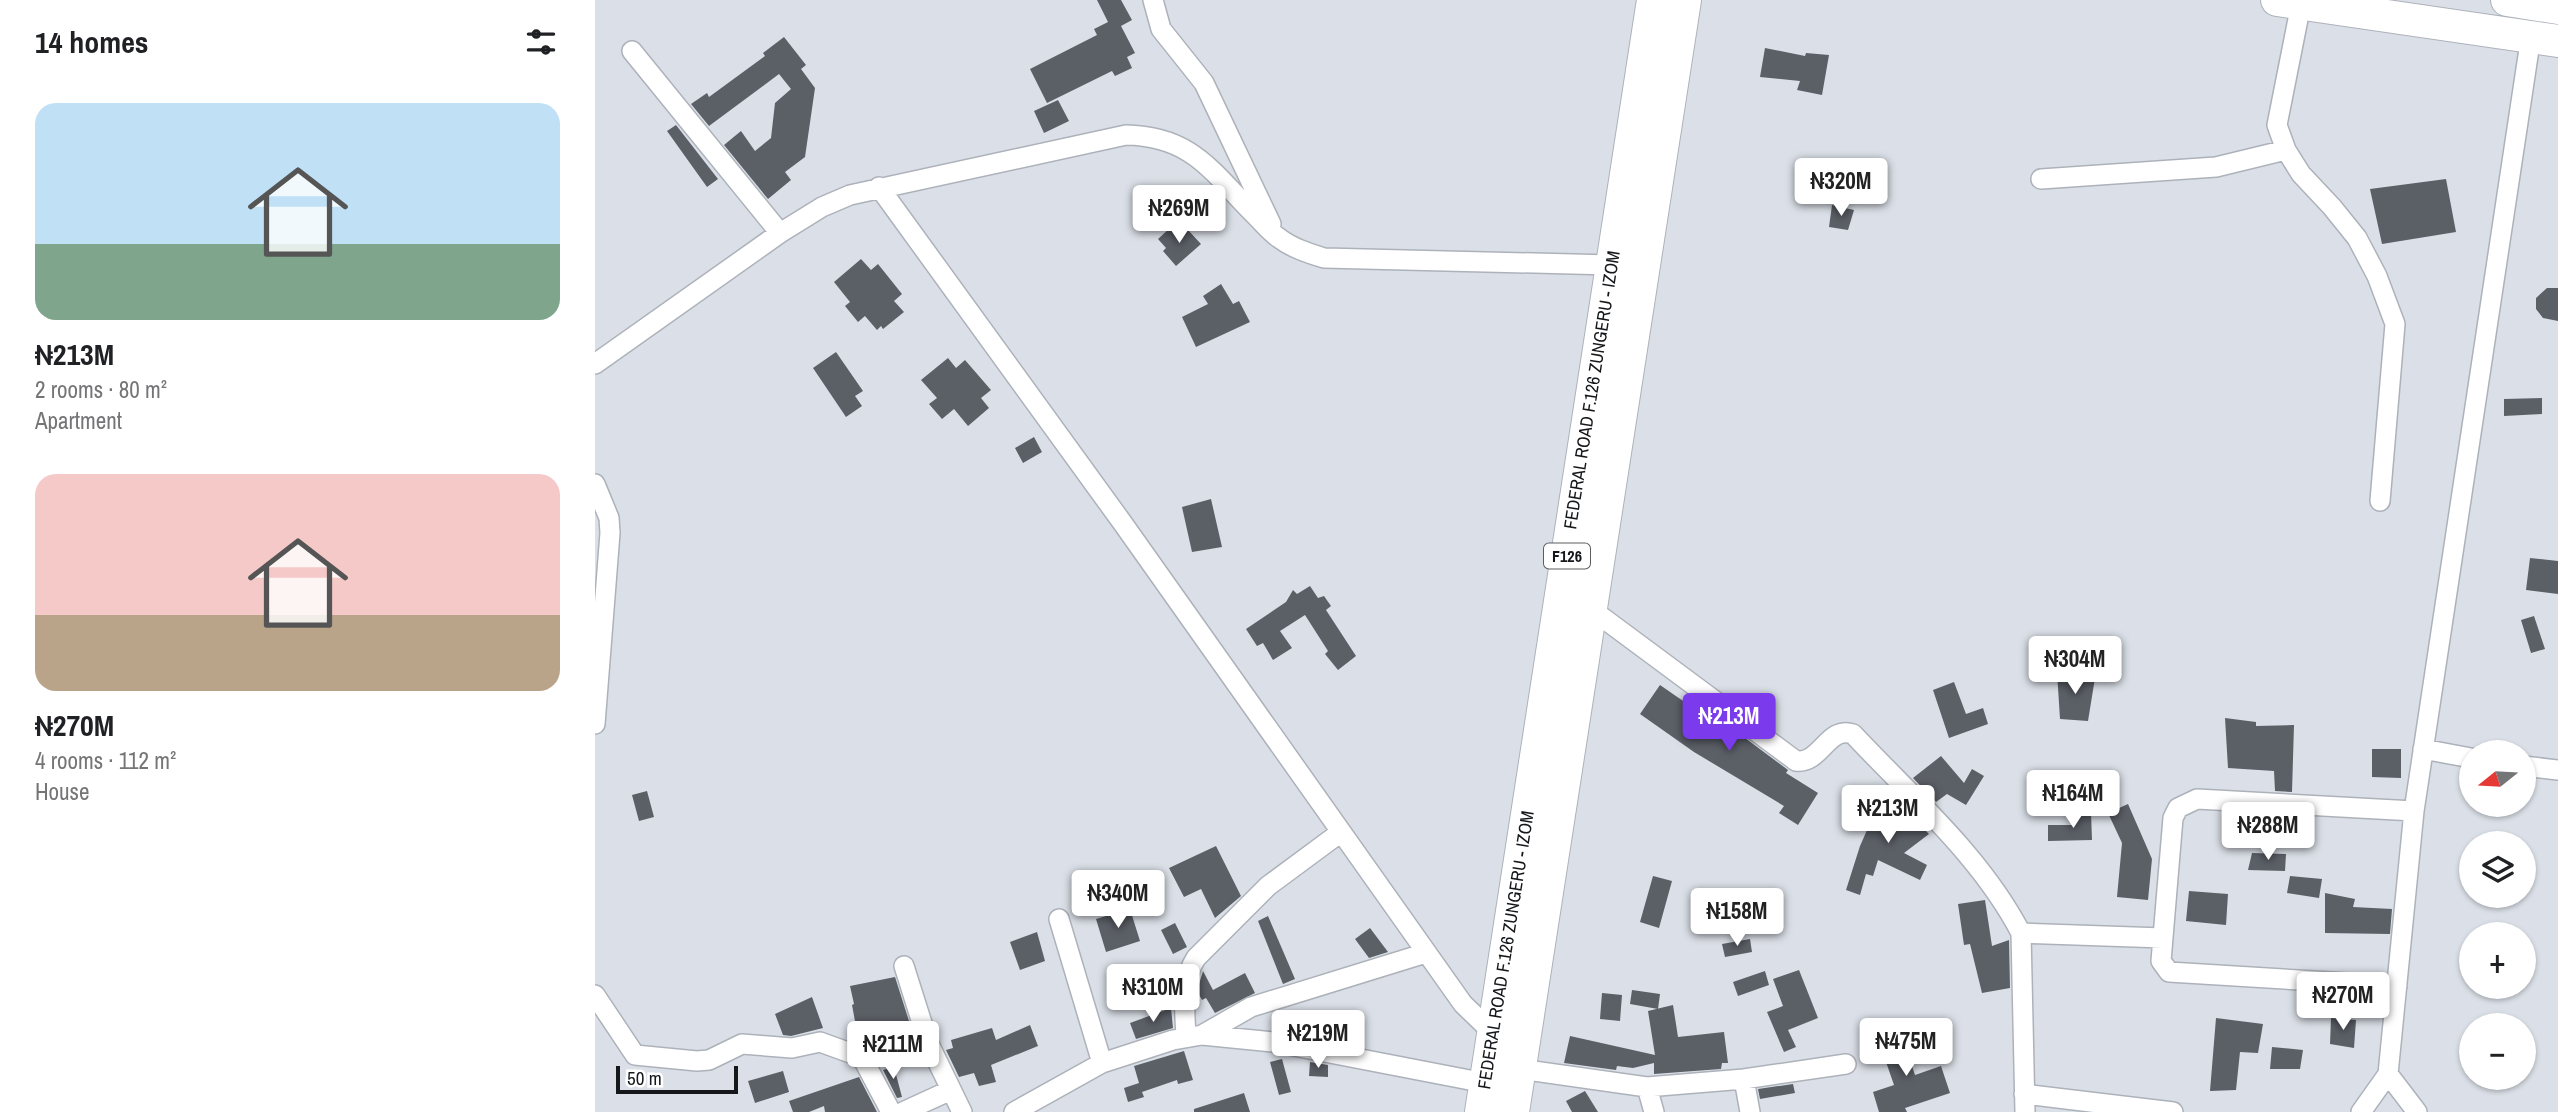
<!DOCTYPE html>
<meta charset="utf-8">
<style>
body{margin:0;font-family:"Archivo Narrow",sans-serif;background:#f2f2f2;color:#202124;height:100vh;display:flex;flex-direction:column;font-size:26px;white-space:nowrap}
*{box-sizing:border-box;margin:0}
p{font-size:23px;color:#757577}
.icon{flex:none;width:38px;height:38px;fill:none;stroke:currentColor;stroke-width:2;stroke-linecap:round;stroke-linejoin:round}
.map{position:relative;flex:1;overflow:hidden}
.panel{display:flex;flex-direction:column;background:#fff;width:595px}
.panel>*{flex:none}
.needle{width:46px;rotate:252deg}
.controls{position:absolute;left:1864px;top:740px;display:grid;gap:14px}
.controls a{display:grid;place-items:center;width:77px;height:77px;border-radius:50%;background:#fff;box-shadow:0 2px 5px #0004;font-size:35px}
.scale{position:absolute;left:21px;bottom:18px;width:122px;box-sizing:border-box;padding-left:7px;border:4px solid #15171a;border-top:0;font-size:19px;line-height:24px;white-space:nowrap;color:#15171a;-webkit-text-stroke:5px #fff;paint-order:stroke}
.price{position:absolute;translate:-50% -60px;padding:0 16px;border-radius:7px;background:#fff;color:#222;font-size:23px;line-height:46px;filter:drop-shadow(0 2px 4px #0008)}
.price::after{content:'';position:absolute;left:50%;top:42px;width:21px;height:16px;margin-left:-10px;background:inherit;clip-path:polygon(0 0,100% 0,50% 100%)}
.price.active{background:#7c3aed;color:#fff}
ul{padding:0;list-style:none}
li{display:grid;align-content:center;gap:14px;height:371px;padding:0 35px}
li span{display:grid;place-items:center;height:217px;border-radius:21px;color:#555}
li>.icon{margin-inline-start:auto}
span .icon{width:126px;height:126px;fill:#fffc;stroke-width:1}
li b{font-size:30px}
h2{display:flex;justify-content:space-between;align-items:center;height:84px;padding:0 35px;font-size:30px}
main{display:flex;flex:1;min-height:0}
.map>svg:first-child{display:block}
.building{fill:#5b5f66}
.lines{fill:none;stroke-linecap:round;stroke-linejoin:round}
.minor-casing{stroke:#adb2ba;stroke-width:22}
.primary-casing{stroke:#adb2ba;stroke-width:34}
.minor{stroke:#fff;stroke-width:19}
.primary{stroke:#fff;stroke-width:32}
.labels{text-anchor:middle;stroke-width:7;stroke-linejoin:round;paint-order:stroke}
.shield{fill:#fff;stroke:#5b5d5f;stroke-width:2}
.shield-label{font-size:16px;font-weight:bold;fill:#15171a}
.street-label{font-size:18px;fill:#15171a;stroke:#fff}
</style>
<main>
<section class="panel">
<h2>14 homes<svg class="icon" aria-label="filters" viewBox="0 0 24 24"><path d="M4 7h16M4 17h16"/><circle cx="9" cy="7" r="2"/><circle cx="15" cy="17" r="2"/></svg></h2>
<ul>
<li><span style="background:linear-gradient(#bfe0f5 65%,#7fa58c 0)"><svg class="icon" aria-label="home" viewBox="0 0 24 24"><path d="M3 11l9-7 9 7M6 9v11h12V9"/></svg></span><div><b>₦213M</b><p>2 rooms · 80 m²</p><p>Apartment</p></div></li>
<li><span style="background:linear-gradient(#f6c9c9 65%,#b9a48a 0)"><svg class="icon" aria-label="home" viewBox="0 0 24 24"><path d="M3 11l9-7 9 7M6 9v11h12V9"/></svg></span><div><b>₦270M</b><p>4 rooms · 112 m²</p><p>House</p></div></li>
</ul>
</section>
<div class="map">
<svg width="1963" height="1112" viewBox="0 0 1963 1112">
<rect width="100%" height="100%" fill="#dbe0e8"/>
<path class="building" d="M 502,0 L 526,0 L 537,20 L 526,26 L 540,53 L 532,57 L 537,68 L 520,76 L 517,71 L 452,103 L 435,69 L 502,35 L 499,29 L 513,22 Z
M 189,37 L 211,65 L 206,69 L 220,88 L 210,157 L 190,172 L 196,180 L 173,199 L 129,145 L 146,131 L 160,151 L 176,138 L 180,103 L 196,89 L 184,74 L 114,126 L 96,104 L 112,93 L 114,97 L 170,56 L 168,53 Z
M 1170,48 L 1210,56 L 1211,53 L 1234,55 L 1227,95 L 1202,90 L 1205,81 L 1165,77 Z
M 463,100 L 474,121 L 449,133 L 439,111 Z
M 81,125 L 123,179 L 112,187 L 72,131 Z
M 1851,179 L 1861,232 L 1787,244 L 1775,189 Z
M 1237,205 L 1259,210 L 1253,230 L 1234,227 Z
M 575,228 L 583,238 L 592,229 L 606,244 L 581,266 L 568,251 L 571,248 L 563,239 Z
M 266,259 L 276,270 L 283,264 L 307,294 L 299,301 L 309,312 L 288,329 L 286,326 L 282,330 L 270,316 L 263,322 L 250,306 L 255,302 L 239,282 Z
M 626,284 L 638,304 L 644,301 L 655,322 L 601,347 L 587,317 L 613,304 L 608,296 Z
M 1952,288 L 1963,288 L 1963,321 L 1948,318 L 1941,309 L 1941,298 Z
M 241,352 L 268,391 L 260,396 L 267,406 L 251,417 L 218,368 Z
M 353,358 L 361,368 L 370,360 L 396,390 L 386,398 L 394,408 L 373,426 L 359,409 L 347,419 L 334,404 L 342,398 L 326,380 Z
M 1947,398 L 1947,414 L 1909,416 L 1909,399 Z
M 439,437 L 447,452 L 428,463 L 420,448 Z
M 616,499 L 627,547 L 597,552 L 587,507 Z
M 1935,558 L 1963,561 L 1963,594 L 1931,590 Z
M 715,586 L 723,598 L 729,596 L 736,606 L 731,610 L 761,656 L 743,670 L 730,654 L 733,651 L 710,615 L 685,631 L 697,648 L 678,660 L 668,643 L 662,646 L 651,629 L 691,602 L 698,590 L 702,594 Z
M 1939,616 L 1950,649 L 1936,653 L 1926,620 Z
M 1462,672 L 1500,678 L 1493,721 L 1465,719 Z
M 1359,682 L 1371,714 L 1388,708 L 1393,724 L 1354,738 L 1338,690 Z
M 1065,685 L 1130,730 L 1133,726 L 1138,729 L 1193,770 L 1191,773 L 1223,793 L 1203,825 L 1184,813 L 1189,806 L 1099,752 L 1045,714 Z
M 1630,718 L 1661,722 L 1661,726 L 1699,725 L 1697,792 L 1680,791 L 1679,771 L 1633,768 Z
M 1777,749 L 1806,749 L 1806,778 L 1777,777 Z
M 1346,756 L 1369,783 L 1377,769 L 1389,776 L 1371,805 L 1352,794 L 1341,802 L 1318,778 Z
M 52,791 L 59,817 L 44,821 L 37,795 Z
M 1296,796 L 1334,834 L 1309,853 L 1332,865 L 1325,880 L 1283,860 L 1278,876 L 1271,874 L 1265,895 L 1251,890 L 1265,846 L 1280,812 Z
M 1533,804 L 1557,859 L 1553,900 L 1522,897 L 1527,843 L 1513,813 Z
M 1483,812 L 1496,812 L 1497,840 L 1453,841 L 1453,825 L 1478,825 Z
M 621,846 L 646,896 L 620,918 L 606,889 L 589,897 L 574,868 Z
M 1657,853 L 1691,854 L 1690,871 L 1653,870 Z
M 1058,876 L 1077,881 L 1064,928 L 1045,922 Z
M 1695,876 L 1727,879 L 1724,898 L 1692,893 Z
M 1594,891 L 1633,894 L 1631,925 L 1591,921 Z
M 1730,893 L 1760,899 L 1758,907 L 1797,909 L 1795,934 L 1730,933 Z
M 1390,900 L 1397,946 L 1414,940 L 1415,988 L 1387,993 L 1375,944 L 1369,945 L 1363,904 Z
M 535,909 L 545,941 L 511,952 L 501,919 Z
M 673,916 L 700,979 L 688,984 L 663,921 Z
M 580,923 L 592,947 L 578,954 L 566,930 Z
M 775,928 L 793,952 L 774,958 L 760,939 Z
M 442,932 L 450,961 L 425,970 L 415,942 Z
M 1155,939 L 1157,952 L 1130,957 L 1127,944 Z
M 1204,970 L 1223,1018 L 1193,1030 L 1201,1047 L 1189,1052 L 1172,1012 L 1188,1006 L 1178,979 Z
M 608,971 L 618,990 L 650,973 L 660,993 L 620,1013 L 611,998 L 607,1000 L 602,991 Z
M 1170,971 L 1174,985 L 1143,996 L 1138,982 Z
M 300,977 L 322,1046 L 310,1050 L 304,1025 L 262,1032 L 257,1005 L 259,1004 L 255,986 Z
M 1037,990 L 1065,994 L 1063,1009 L 1035,1004 Z
M 1007,993 L 1027,995 L 1025,1021 L 1005,1019 Z
M 217,997 L 228,1028 L 196,1036 L 188,1035 L 180,1014 Z
M 1078,1005 L 1083,1037 L 1129,1032 L 1133,1063 L 1127,1063 L 1126,1069 L 1059,1074 L 1059,1063 L 1038,1068 L 1022,1066 L 1021,1070 L 969,1063 L 975,1036 L 1060,1055 L 1053,1011 Z
M 576,1008 L 578,1028 L 541,1039 L 535,1023 Z
M 1621,1018 L 1668,1024 L 1663,1053 L 1645,1052 L 1641,1090 L 1615,1091 Z
M 1736,1018 L 1761,1020 L 1759,1048 L 1735,1044 Z
M 435,1025 L 443,1046 L 396,1065 L 401,1082 L 384,1086 L 379,1073 L 364,1077 L 351,1050 L 358,1048 L 356,1040 L 397,1028 L 401,1040 Z
M 1304,1028 L 1320,1075 L 1346,1066 L 1355,1093 L 1310,1108 L 1312,1112 L 1284,1112 L 1278,1092 L 1299,1085 L 1282,1036 Z
M 1677,1047 L 1708,1050 L 1705,1069 L 1675,1069 Z
M 589,1051 L 598,1080 L 583,1084 L 582,1080 L 547,1092 L 549,1097 L 533,1102 L 529,1088 L 544,1083 L 539,1066 Z
M 687,1059 L 696,1092 L 684,1095 L 675,1062 Z
M 715,1062 L 733,1065 L 733,1077 L 714,1076 Z
M 299,1067 L 307,1097 L 302,1098 L 288,1070 Z
M 188,1071 L 194,1092 L 160,1103 L 153,1081 Z
M 264,1077 L 282,1112 L 230,1112 L 229,1106 L 214,1112 L 198,1112 L 194,1101 Z
M 1198,1084 L 1200,1093 L 1165,1099 L 1163,1089 Z
M 990,1091 L 1003,1112 L 977,1112 L 971,1101 Z
M 649,1093 L 655,1112 L 599,1112 L 599,1109 Z"/>
<g class="lines">
<defs>
<path id="minor" d="M 558,0 L 566,29 L 609,83 L 676,224
M 1706,4 L 1682,125 L 1691,150 L 1706,174 L 1737,207 L 1762,238 L 1782,276 L 1800,324 L 1785,501
M 37,51 L 185,233
M 1446,179 L 1621,167 L 1691,150
M 284,187 L 529,525 L 868,1004 L 898,1033 L 904,1034
M 0,364 L 185,233 L 227,207 L 255,195 L 531,135 C 597,136 617,172 660,215 C 668,223 675,232 684,238 C 697,248 713,253 729,258 L 1017,265
M 0,484 L 14,518 L 15,533 L 0,724
M 996,609 L 1201,761 C 1226,764 1233,725 1258,734 C 1317,797 1386,856 1426,933
M 1828,749 L 1876,758
M 1928,766 L 1963,770
M 464,919 L 507,1063
M 309,966 L 333,1042 L 367,1112
M 1802,986 L 1574,972 L 1566,961 L 1578,818 L 1583,808 L 1602,799 L 1819,811
M 0,995 L 40,1055 L 102,1061 L 114,1060 L 147,1044 L 197,1048 L 225,1042 L 261,1055 L 269,1061 L 296,1112
M 607,1035 L 656,1007 L 831,953
M 591,1037 C 590,1009 585,983 601,958 L 673,886 L 746,832
M 925,1069 L 1052,1087 L 1149,1079 L 1251,1064
M 1793,1074 L 1822,1112
M 1149,1079 L 1155,1112
M 1052,1087 L 1059,1112
M 1429,1094 L 1578,1112
M 308,1112 L 356,1090
M 419,1112 L 507,1063 L 578,1040 L 607,1035 L 678,1042 L 890,1083
M 1430,1112 L 1426,933 L 1568,938
M 1766,1112 L 1793,1074 L 1819,811 L 1936,36"/>
<path id="primary" d="M 1682,0 L 1963,41
M 1912,0 L 1963,8
M 886,1112 L 1058,0
M 918,1112 L 1090,0"/>
</defs>
<use href="#minor" class="minor-casing"/>
<use href="#primary" class="primary-casing"/>
<use href="#minor" class="minor"/>
<use href="#primary" class="primary"/>
</g>
<g class="labels">
<rect class="shield" x="949" y="543.5" width="46" height="25" rx="5"/>
<g class="shield-label">
<text x="972" y="562">F126</text>
</g>
<g class="street-label">
<text transform="translate(997 390) rotate(-81)" y="6">FEDERAL ROAD F.126 ZUNGERU - IZOM</text>
<text transform="translate(911 950) rotate(-81)" y="6">FEDERAL ROAD F.126 ZUNGERU - IZOM</text>
</g>
</g>
</svg>
<div class="controls">
<a><svg class="needle" viewBox="-14 -14 28 28"><path d="M0-13l5 13h-10z" fill="#e53935"/><path d="M0 13l5-13h-10z" fill="#757577"/></svg></a>
<a><svg class="icon" aria-label="layers" viewBox="0 0 24 24"><path d="M12 4l9 5-9 5-9-5zM3 14l9 5 9-5"/></svg></a>
<a>+</a>
<a>−</a>
</div>
<div class="scale">50 m</div>
<b class="price" style="left:1246px;top:218px">₦320M</b>
<b class="price" style="left:584px;top:245px">₦269M</b>
<b class="price" style="left:1480px;top:696px">₦304M</b>
<b class="price active" style="left:1134px;top:753px">₦213M</b>
<b class="price" style="left:1478px;top:830px">₦164M</b>
<b class="price" style="left:1293px;top:845px">₦213M</b>
<b class="price" style="left:1673px;top:862px">₦288M</b>
<b class="price" style="left:523px;top:930px">₦340M</b>
<b class="price" style="left:1142px;top:948px">₦158M</b>
<b class="price" style="left:558px;top:1024px">₦310M</b>
<b class="price" style="left:1748px;top:1032px">₦270M</b>
<b class="price" style="left:723px;top:1070px">₦219M</b>
<b class="price" style="left:1311px;top:1078px">₦475M</b>
<b class="price" style="left:298px;top:1081px">₦211M</b>
</div>
</main>
